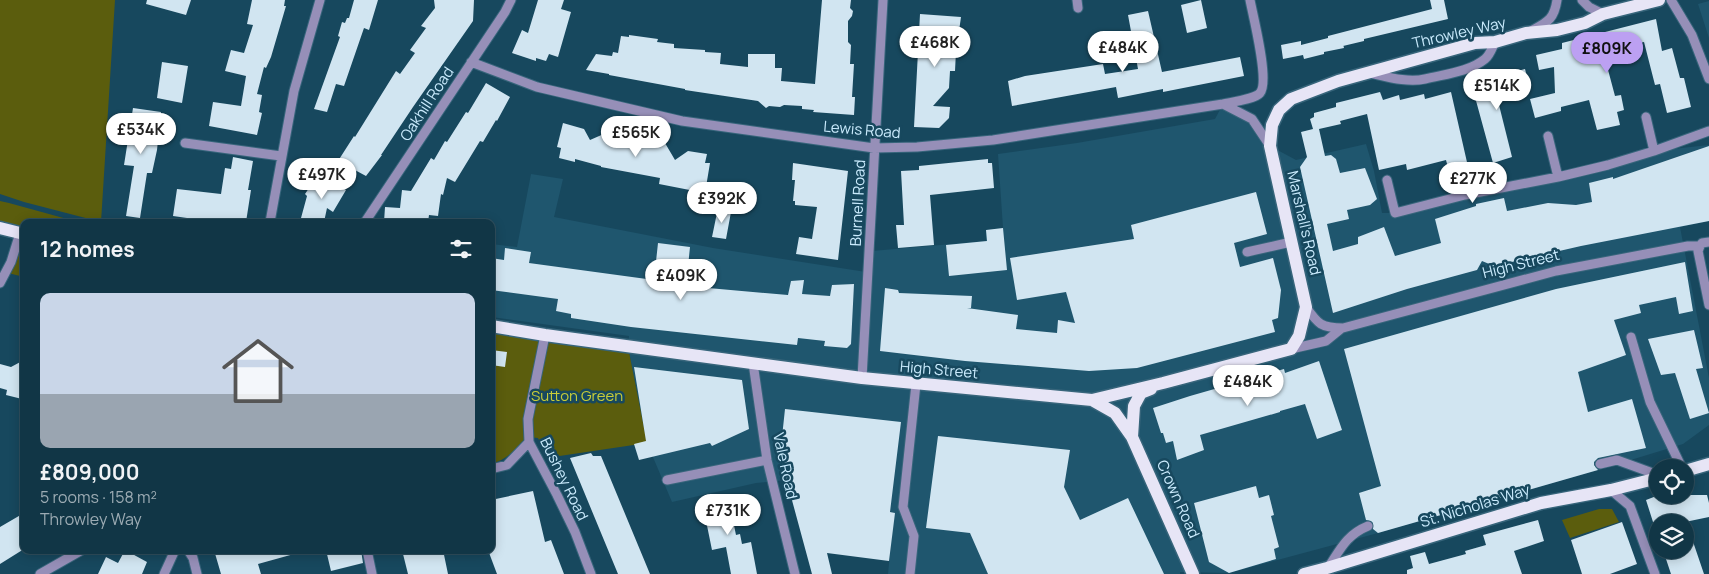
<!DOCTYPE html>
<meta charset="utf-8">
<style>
body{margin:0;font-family:Manrope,sans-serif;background:#1e4151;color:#f1f3f6;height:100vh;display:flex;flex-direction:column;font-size:19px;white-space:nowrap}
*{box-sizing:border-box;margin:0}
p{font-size:16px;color:#9cabb3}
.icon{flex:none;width:28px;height:28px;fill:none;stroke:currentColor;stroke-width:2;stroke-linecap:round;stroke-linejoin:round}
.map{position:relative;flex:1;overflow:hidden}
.side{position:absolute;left:20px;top:219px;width:475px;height:335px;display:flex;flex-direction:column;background:#113646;border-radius:10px;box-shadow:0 2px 12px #0003,0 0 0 1px #30505f}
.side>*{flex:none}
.controls{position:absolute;left:1649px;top:459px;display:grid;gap:10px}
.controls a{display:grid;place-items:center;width:45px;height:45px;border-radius:50%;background:#113646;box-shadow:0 2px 12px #0003,0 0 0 1px #30505f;font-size:25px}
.price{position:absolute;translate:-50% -42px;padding:0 11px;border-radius:18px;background:#fff;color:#222;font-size:16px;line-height:32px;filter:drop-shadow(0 1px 2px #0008)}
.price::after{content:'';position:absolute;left:50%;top:30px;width:15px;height:11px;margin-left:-8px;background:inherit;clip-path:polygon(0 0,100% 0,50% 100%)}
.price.on{background:#bca0f2;color:#111}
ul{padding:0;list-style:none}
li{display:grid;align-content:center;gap:10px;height:265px;padding:0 20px}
li span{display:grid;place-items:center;height:155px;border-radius:10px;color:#555}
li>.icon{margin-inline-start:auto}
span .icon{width:90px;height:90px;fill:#fffc;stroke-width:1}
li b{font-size:21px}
h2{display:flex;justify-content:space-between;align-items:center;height:60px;padding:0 20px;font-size:21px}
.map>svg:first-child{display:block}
.built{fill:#1f566e}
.green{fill:#5b5d0d}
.building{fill:#d1e5f1}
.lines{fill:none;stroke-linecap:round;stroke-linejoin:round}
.minor-casing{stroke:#37657b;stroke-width:11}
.major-casing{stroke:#37657b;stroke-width:15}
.minor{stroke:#968fb8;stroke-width:9}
.major{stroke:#e7e5f6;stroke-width:12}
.labels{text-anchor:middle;stroke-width:5;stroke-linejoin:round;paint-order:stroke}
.street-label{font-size:15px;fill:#caebfd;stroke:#17485e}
.park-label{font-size:15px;fill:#c7cc38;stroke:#17485e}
</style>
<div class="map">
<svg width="1709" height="574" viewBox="0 0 1709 574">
<rect width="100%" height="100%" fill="#17485e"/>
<path class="built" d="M 1709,1 L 1709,38 L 1698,4 Z
M 1223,104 L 1252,119 L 1270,146 L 1296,160 L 1366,144 L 1374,171 L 1382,213 L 1395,213 L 1654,151 L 1709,145 L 1709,221 L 1680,227 L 1709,378 L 1709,425 L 1683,444 L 1598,470 L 1378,533 L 1229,573 L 1180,572 L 1180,574 L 888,574 L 894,513 L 809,482 L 786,480 L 756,483 L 672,502 L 647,443 L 628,347 L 629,336 L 491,317 L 491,244 L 517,247 L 531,174 L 563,179 L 554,217 L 713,248 L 866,272 L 872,251 L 986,241 L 986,230 L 1003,228 L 998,154 L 1077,143 L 1215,119 Z"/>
<path class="green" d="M 0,0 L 115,0 L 101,222 L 24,202 L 0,194 Z
M 0,201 L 9,203 L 78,222 L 24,222 L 24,230 L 0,224 Z
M 21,237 L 24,237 L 24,277 L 8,273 Z
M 491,325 L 628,347 L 647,443 L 546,458 L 538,438 L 528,437 C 517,448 507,460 491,464 Z
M 1599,509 L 1612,509 L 1619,522 L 1570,538 L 1562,520 Z"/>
<path class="building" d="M 147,0 L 191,0 L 186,15 L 146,4 Z
M 252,0 L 285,0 L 284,6 L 286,6 L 271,57 L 266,68 L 264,67 L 257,94 L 262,95 L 259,112 L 262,113 L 257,135 L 209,126 L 213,102 L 241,106 L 246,76 L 225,71 L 231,50 L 244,53 L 253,25 L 247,24 Z
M 354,0 L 378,0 L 369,30 L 364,28 L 344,86 L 336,84 L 327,112 L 314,109 L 340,37 L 338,36 L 342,22 L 345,23 L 347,18 L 349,18 Z
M 434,0 L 474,0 L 473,21 L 413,107 L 381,155 L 382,155 L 366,176 L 338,161 L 354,136 L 355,137 L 396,71 L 400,74 L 415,53 L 410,50 L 426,28 L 421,26 L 435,8 Z
M 538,0 L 564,0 L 561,9 L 571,12 L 558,57 L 549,54 L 546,61 L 536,58 L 536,61 L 512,53 L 522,30 L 528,33 Z
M 822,0 L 851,0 L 850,8 L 853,11 L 852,16 L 848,21 L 848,42 L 851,45 L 850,64 L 854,64 L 852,97 L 855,97 L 854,115 L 813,112 L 814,110 L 802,109 L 802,106 L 784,105 L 780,107 L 769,106 L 766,108 L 758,101 L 685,90 L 685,89 L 609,75 L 609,74 L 586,70 L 596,54 L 612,56 L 613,52 L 618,53 L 621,36 L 629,37 L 629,35 L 658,39 L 657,42 L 674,44 L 674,48 L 705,50 L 705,52 L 721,53 L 720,64 L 748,67 L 748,54 L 775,54 L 775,68 L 782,68 L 781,81 L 815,84 Z
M 1201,0 L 1207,28 L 1187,33 L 1181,5 Z
M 1430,0 L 1444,0 L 1448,19 L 1364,39 L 1364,41 L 1343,46 L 1343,44 L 1344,48 L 1324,52 L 1324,54 L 1304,59 L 1303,55 L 1283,59 L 1281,45 L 1301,41 L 1301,45 L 1328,38 L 1328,36 L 1432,9 Z
M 1148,11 L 1162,72 L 1240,57 L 1244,76 L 1163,92 L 1163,89 L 1118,98 L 1116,87 L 1012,106 L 1008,81 L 1025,76 L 1103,64 L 1105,74 L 1138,69 L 1128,15 Z
M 920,14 L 961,17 L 959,31 L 957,31 L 955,71 L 950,71 L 949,88 L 933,106 L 950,107 L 949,118 L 939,128 L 914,127 Z
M 1656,19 L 1662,51 L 1672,48 L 1680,78 L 1684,78 L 1691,107 L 1667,113 L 1660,84 L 1655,85 L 1644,42 L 1603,51 L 1615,96 L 1621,95 L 1624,110 L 1617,112 L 1620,125 L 1597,130 L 1589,100 L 1561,107 L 1561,111 L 1535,118 L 1530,99 L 1555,93 L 1554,67 L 1539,70 L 1536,55 L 1562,49 L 1562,43 Z
M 162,62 L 188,66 L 182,103 L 157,98 Z
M 1525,69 L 1529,85 L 1496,93 L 1512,157 L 1493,163 L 1472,86 L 1484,83 L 1483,80 Z
M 486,83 L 510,97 L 497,121 L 496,120 L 483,142 L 480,141 L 455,182 L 447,178 L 443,195 L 441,194 L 438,216 L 429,215 L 428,222 L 384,222 L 385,207 L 400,208 L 402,190 L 411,191 L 431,158 L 434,160 L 445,141 L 447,142 L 466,112 L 468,113 Z
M 1380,92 L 1383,100 L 1399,95 L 1400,100 L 1424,94 L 1425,99 L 1451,92 L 1469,171 L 1450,175 L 1446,160 L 1407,170 L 1406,164 L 1379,170 L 1367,114 L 1340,121 L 1341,124 L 1319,129 L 1325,156 L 1331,155 L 1336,159 L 1340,173 L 1365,168 L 1377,199 L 1370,205 L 1347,210 L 1349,219 L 1327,224 L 1333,251 L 1358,244 L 1358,237 L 1384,227 L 1395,256 L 1441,243 L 1435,219 L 1476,206 L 1476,204 L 1504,198 L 1507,211 L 1548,203 L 1576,205 L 1592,202 L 1589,183 L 1613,177 L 1613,179 L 1709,146 L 1709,221 L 1581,246 L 1494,266 L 1482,261 L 1477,270 L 1407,289 L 1333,313 L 1300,167 L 1307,157 L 1301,132 L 1313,129 L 1310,119 L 1314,117 L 1314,113 L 1336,107 L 1336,103 Z
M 133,108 L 161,112 L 157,150 L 152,173 L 147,173 L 140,218 L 126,216 L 134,166 L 124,165 Z
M 563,123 L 584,129 L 590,140 L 606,133 L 624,136 L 627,140 L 643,144 L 647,140 L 665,143 L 675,160 L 688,151 L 707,154 L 705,163 L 710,163 L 705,193 L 659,184 L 660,178 L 601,167 L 601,166 L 575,159 L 575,162 L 559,158 L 561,148 L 557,147 Z
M 233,157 L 253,161 L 248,190 L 251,190 L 246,222 L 208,222 L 208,221 L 173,216 L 177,189 L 221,194 L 225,168 L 231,169 Z
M 988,159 L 988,163 L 992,163 L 994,188 L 930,195 L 934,245 L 898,248 L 896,225 L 904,225 L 901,171 L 919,170 L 919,166 Z
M 793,163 L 848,171 L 838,260 L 796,254 L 799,237 L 812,239 L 817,207 L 795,205 L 795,201 L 793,201 L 795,180 L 792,180 Z
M 329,177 L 346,190 L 333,212 L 327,208 L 324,222 L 308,222 L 308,220 L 301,218 L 307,196 L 305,194 L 315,179 L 322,184 L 324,179 L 327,181 Z
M 1256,192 L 1267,234 L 1234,243 L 1240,267 L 1273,258 L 1281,290 L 1278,318 L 1272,320 L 1275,332 L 1137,368 L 1089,371 L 965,361 L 880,351 L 885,288 L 898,290 L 899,293 L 972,296 L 971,308 L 967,308 L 1018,315 L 1016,329 L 1057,333 L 1058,320 L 1075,323 L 1066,292 L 1017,300 L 1010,258 L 1134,239 L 1131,225 Z
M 718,208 L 731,212 L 726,239 L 712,237 Z
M 1003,228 L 1007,270 L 949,276 L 946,245 L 987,241 L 986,230 Z
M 658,243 L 690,247 L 686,286 L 788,295 L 791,281 L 804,280 L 802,294 L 830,296 L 832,285 L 854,284 L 851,344 L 847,348 L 824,346 L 825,341 L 798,338 L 797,345 L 631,327 L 571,318 L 571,314 L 556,311 L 558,299 L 491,290 L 491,258 L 504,260 L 505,248 L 531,252 L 529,263 L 654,280 Z
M 1685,262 L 1693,311 L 1679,314 L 1676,297 L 1639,305 L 1641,313 L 1614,320 L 1626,355 L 1578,372 L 1588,412 L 1632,399 L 1646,448 L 1598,458 L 1594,462 L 1594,465 L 1598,470 L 1378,533 L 1373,529 L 1373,523 L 1371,521 L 1366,520 L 1359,493 L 1381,486 L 1344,349 L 1556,289 Z
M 1694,330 L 1703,368 L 1696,369 L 1709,413 L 1690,419 L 1675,373 L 1661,375 L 1648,339 Z
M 491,350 L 507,352 L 505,367 L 491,365 Z
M 24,360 L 24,389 L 22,399 L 6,395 L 7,390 L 0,388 L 0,364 L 11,367 Z
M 1319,361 L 1342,430 L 1317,439 L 1305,404 L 1280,411 L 1280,412 L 1200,435 L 1204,450 L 1177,460 L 1173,441 L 1166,443 L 1163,433 L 1161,433 L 1153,408 L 1190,396 L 1284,369 L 1285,373 Z
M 634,367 L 742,380 L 749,429 L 712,446 L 710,443 L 639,460 L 634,444 L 646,441 Z
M 785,409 L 901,422 L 890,512 L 895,513 L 889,561 L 827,553 L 832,574 L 812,574 L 780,456 Z
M 938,436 L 1070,450 L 1064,487 L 1080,520 L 1128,498 L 1164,574 L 988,574 L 970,533 L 926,528 Z
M 591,453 L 593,456 L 601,456 L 650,574 L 618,574 L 570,458 Z
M 1256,486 L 1259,498 L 1269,495 L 1274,515 L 1271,516 L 1279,547 L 1274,549 L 1276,559 L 1229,573 L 1209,562 L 1194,503 Z
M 533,491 L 545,542 L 551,540 L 564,574 L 497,574 L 488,550 L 491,550 L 491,500 Z
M 1659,495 L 1707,495 L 1709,503 L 1709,517 L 1685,522 L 1653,522 L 1646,500 Z
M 728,496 L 736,535 L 740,534 L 742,544 L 751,542 L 757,574 L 731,574 L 726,547 L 712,550 L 702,501 Z
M 24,513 L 24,549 L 0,564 L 0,527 Z
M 1538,520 L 1544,541 L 1514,551 L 1522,574 L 1407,574 L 1407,570 L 1413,568 L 1410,556 L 1425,552 L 1429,564 L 1466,554 L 1465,551 L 1486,545 L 1483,535 Z
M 1622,522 L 1637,564 L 1610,574 L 1582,574 L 1571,540 Z
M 1685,524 L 1687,524 L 1704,574 L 1671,574 L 1663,550 L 1685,550 Z
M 125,550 L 147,562 L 142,574 L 98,574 L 106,557 L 118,563 Z
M 214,550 L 293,550 L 294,554 L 258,564 L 261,574 L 221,574 Z
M 326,550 L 361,550 L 363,563 L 331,571 Z
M 402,550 L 443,550 L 448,574 L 408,574 Z"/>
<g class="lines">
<defs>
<path id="minor" d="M 1077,0 L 1078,8
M 1582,0 L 1589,7 L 1603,14
M 1671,0 L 1692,35 L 1709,79
M 1531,31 C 1547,22 1554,20 1557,0
M 471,62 L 537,87 L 682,121 L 874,148 L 917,147 L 993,140 L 1223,104 C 1232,102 1255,99 1260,93 C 1270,82 1253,16 1250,0
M 1370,73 C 1388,77 1408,83 1425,79 C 1445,74 1469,72 1485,59 C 1490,55 1492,48 1495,42
M 1223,104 L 1252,119 L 1270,146
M 1646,117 L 1654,151
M 1548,136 L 1558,177
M 185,143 L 281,156
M 1387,180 L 1395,213 L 1465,195 L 1558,177 L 1608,165 L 1654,151 L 1709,131
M 270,222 L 294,91 L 320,0
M 365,222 L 505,12 L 511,0
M 1700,246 L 1698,251 L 1709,305
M 1247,252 L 1291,242
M 0,283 L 11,262 L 20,233
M 1306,307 C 1318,324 1321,328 1343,328 L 1556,271 L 1688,246 L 1700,246 L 1702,243 L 1709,242
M 545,335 L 528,419 L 529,442 L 557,495 L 575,532 L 591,574
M 1631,337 L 1650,402 L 1682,468
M 1291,349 L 1326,341 L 1342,328
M 753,363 L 767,460 L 795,574
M 862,378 L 883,0
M 1600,464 L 1617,460 L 1658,475
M 491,469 L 507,465 L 529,442
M 667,480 L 767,460
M 1611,490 L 1630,506 L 1655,574
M 188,550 L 193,558 L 197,574
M 367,550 L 372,574
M 1328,568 C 1340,550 1346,535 1368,526
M 40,574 L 82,550
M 164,574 L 175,550
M 910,574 L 914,536 L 903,507 L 916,384"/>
<path id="major" d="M 0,228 L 24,234
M 491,326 L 545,335 L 862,378 L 1092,400 L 1163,383 L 1291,349 L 1299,336 L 1306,307 L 1270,146 L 1272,125 L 1279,110 L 1291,99 L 1338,81 L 1475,43 L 1495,42 L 1526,33 L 1557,30 L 1585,23 L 1603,14 L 1659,0
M 1092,400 L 1115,413 L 1132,437 L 1193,574
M 1132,437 L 1134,406 L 1141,393 L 1151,389
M 1685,471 L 1709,464
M 1304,574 L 1327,568 L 1541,503 L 1611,490 L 1658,478"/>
</defs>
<use href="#minor" class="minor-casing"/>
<use href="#major" class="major-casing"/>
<use href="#minor" class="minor"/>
<use href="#major" class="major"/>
</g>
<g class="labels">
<g class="street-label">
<text transform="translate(1459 33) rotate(-13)" y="5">Throwley Way</text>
<text transform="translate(427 104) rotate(-57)" y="5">Oakhill Road</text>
<text transform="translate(862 130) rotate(5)" y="5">Lewis Road</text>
<text transform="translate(858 203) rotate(-87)" y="5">Burnell Road</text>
<text transform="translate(1304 223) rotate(77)" y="5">Marshall's Road</text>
<text transform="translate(1521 264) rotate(-14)" y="5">High Street</text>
<text transform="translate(939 370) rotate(5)" y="5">High Street</text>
<text transform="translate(785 466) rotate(78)" y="5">Vale Road</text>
<text transform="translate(564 479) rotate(64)" y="5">Bushey Road</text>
<text transform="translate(1178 499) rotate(66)" y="5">Crown Road</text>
<text transform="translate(1475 506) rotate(-17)" y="5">St. Nicholas Way</text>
</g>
<g class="park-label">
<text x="577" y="401">Sutton Green</text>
</g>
</g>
</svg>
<div class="controls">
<a><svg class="icon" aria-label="locate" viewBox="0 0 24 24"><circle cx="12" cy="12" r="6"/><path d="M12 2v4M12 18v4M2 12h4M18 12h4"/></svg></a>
<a><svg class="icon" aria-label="layers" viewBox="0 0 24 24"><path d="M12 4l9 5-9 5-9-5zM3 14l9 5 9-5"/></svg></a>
</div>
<b class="price" style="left:935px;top:68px">£468K</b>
<b class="price" style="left:1123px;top:73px">£484K</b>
<b class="price on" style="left:1607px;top:74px">£809K</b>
<b class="price" style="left:1497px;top:111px">£514K</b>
<b class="price" style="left:141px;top:155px">£534K</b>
<b class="price" style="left:636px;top:158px">£565K</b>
<b class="price" style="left:322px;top:200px">£497K</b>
<b class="price" style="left:1473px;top:204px">£277K</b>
<b class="price" style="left:722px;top:224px">£392K</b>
<b class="price" style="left:681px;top:301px">£409K</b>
<b class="price" style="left:1248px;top:407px">£484K</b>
<b class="price" style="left:728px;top:536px">£731K</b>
<section class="side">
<h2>12 homes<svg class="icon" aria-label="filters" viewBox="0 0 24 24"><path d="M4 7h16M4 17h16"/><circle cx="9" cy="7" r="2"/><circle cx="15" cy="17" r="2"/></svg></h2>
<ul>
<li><span style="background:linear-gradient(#c9d6e8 65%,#9aa5b1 0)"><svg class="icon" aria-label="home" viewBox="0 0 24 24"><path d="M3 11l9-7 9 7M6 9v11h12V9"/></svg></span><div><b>£809,000</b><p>5 rooms · 158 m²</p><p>Throwley Way</p></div></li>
</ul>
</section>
</div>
